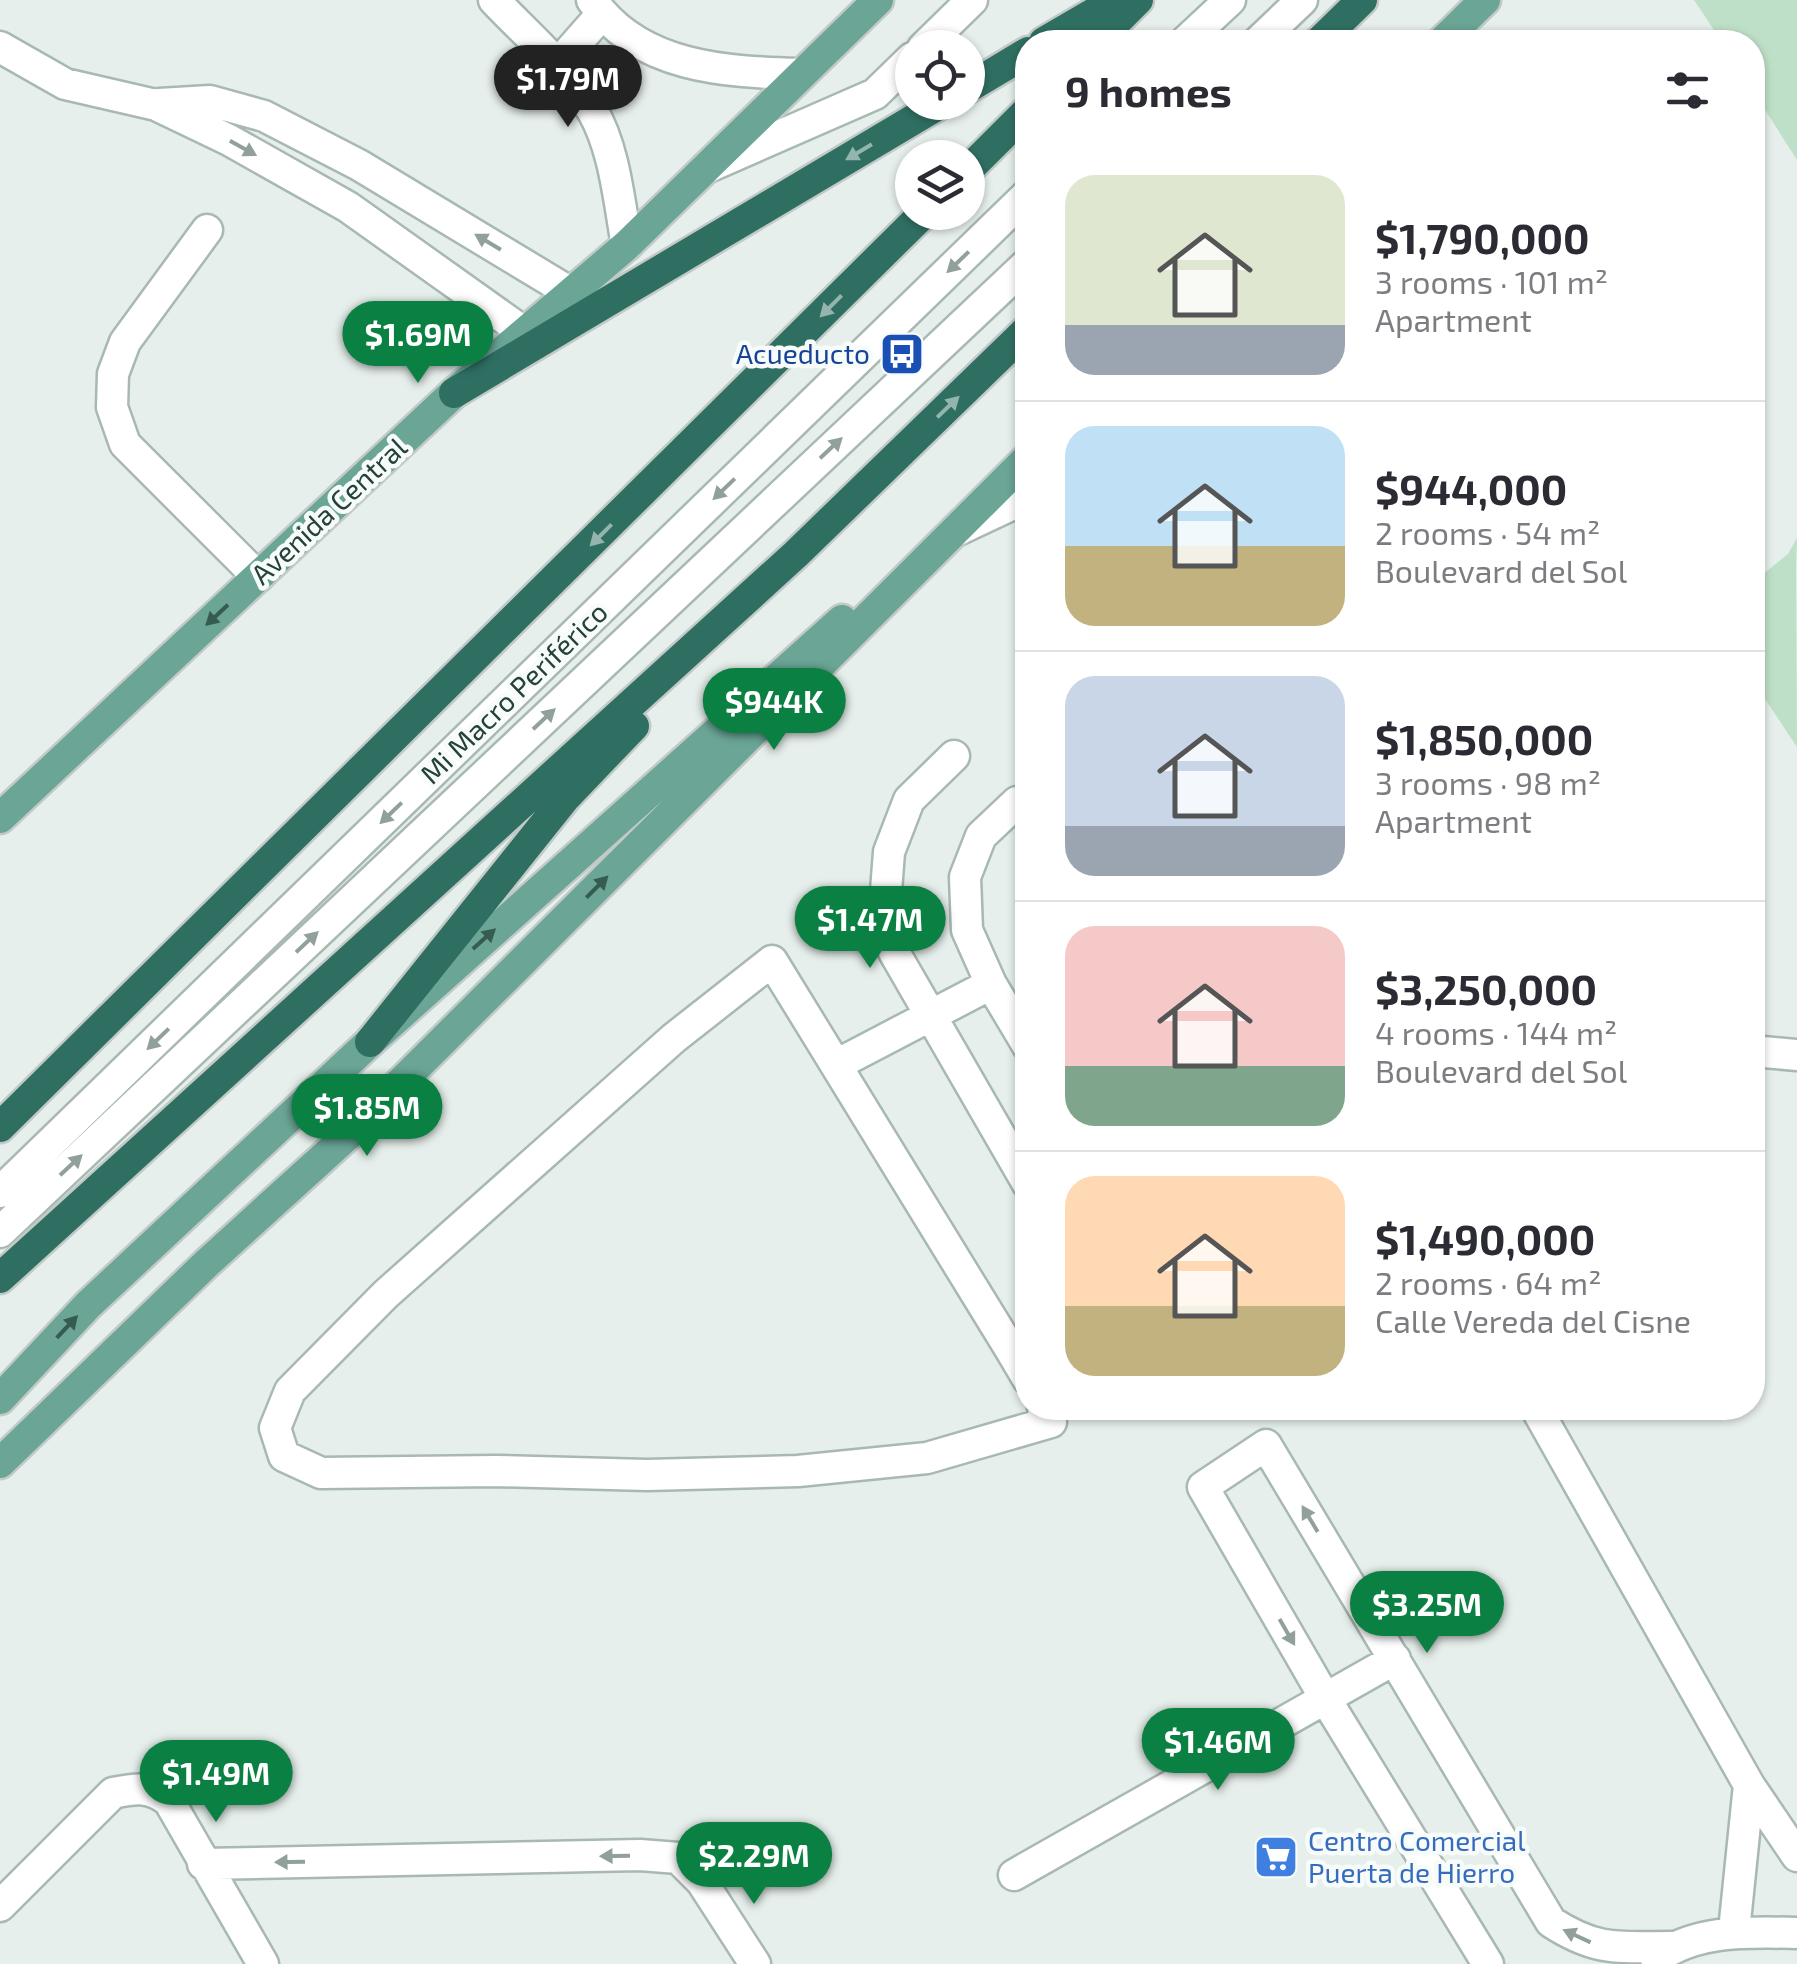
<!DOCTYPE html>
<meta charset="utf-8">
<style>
body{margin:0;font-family:"Exo 2",sans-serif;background:#f2f2f3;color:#2b2b33;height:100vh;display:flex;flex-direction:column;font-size:38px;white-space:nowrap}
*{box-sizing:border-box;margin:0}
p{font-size:32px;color:#7c7c81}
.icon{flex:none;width:55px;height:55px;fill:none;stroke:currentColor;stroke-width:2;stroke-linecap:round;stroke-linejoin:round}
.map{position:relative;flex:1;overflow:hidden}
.drawer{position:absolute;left:1015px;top:30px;width:750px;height:1390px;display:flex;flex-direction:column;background:#fff;border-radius:40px;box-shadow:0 2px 8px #0004}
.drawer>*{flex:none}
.tools{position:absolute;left:895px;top:30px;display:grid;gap:20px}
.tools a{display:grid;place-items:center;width:90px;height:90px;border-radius:50%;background:#fff;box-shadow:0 2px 8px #0004;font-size:50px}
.price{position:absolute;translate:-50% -85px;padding:0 22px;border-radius:35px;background:#0b8043;color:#fff;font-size:32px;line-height:65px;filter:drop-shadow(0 2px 5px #0008)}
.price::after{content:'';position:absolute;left:50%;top:60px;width:30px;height:22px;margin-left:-15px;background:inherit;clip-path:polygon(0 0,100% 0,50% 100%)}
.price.selected{background:#222;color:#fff}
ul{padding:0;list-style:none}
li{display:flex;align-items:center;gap:30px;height:250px;padding:0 50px}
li+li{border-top:2px solid #e1e1e2}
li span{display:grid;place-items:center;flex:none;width:280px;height:200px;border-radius:30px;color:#555}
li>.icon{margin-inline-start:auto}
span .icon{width:120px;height:120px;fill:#fffc;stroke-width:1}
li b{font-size:42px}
h2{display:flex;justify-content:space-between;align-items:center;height:120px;padding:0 50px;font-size:42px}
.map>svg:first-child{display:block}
.green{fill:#bfe0c8}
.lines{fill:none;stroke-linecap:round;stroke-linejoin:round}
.minor-casing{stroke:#a8b8b2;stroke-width:35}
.major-casing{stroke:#c2cac8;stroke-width:35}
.highway-casing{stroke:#c2cac8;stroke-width:35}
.minor{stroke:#fff;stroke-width:30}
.major{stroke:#6aa596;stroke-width:30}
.highway{stroke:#2f6f62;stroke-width:30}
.oneway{fill:#92a09c}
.oneway2{fill:#93b5ae}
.oneway3{fill:#365b51}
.labels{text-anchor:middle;stroke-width:9;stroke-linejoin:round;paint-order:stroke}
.transit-label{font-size:28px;fill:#164399;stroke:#f7fbf9;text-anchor:end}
.street-label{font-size:28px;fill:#24423a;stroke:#f7fbf9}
.shop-label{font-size:28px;fill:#366cbe;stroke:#f7fbf9;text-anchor:start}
</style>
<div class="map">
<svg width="1797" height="1964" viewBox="0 0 1797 1964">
<rect width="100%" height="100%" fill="#e6efeb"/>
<path class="green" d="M 1694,0 L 1797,0 L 1797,160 L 1753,91 L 1752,42 L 1722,42 Z
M 1797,538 L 1796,566 L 1797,747 L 1753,681 L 1752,583 L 1788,554 Z"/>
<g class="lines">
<defs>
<path id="minor" d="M 494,0 C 527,35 567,68 592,110 C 615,149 619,202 627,245
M 592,0 C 639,68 726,72 800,74
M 1185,42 L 1230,0
M 1258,42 L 1302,0
M 0,47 L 65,84 L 156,105 L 229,140 L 348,207 L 525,333
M 923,48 L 972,0
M 558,64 L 602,14
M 159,104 L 210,101 L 264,116 L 359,165 L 571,293
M 706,168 L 875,94 L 912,58
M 207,230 L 125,342 L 113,374 L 112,407 L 125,444 L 258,577
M 958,530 L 1028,497
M 954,756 L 909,800 L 889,852 L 885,904 L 894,952 L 1028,1184
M 1017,802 L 981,836 L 965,877 L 967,930 L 991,984 L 1028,1046
M 1752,1051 L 1797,1055
M 836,1065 L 991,984
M 0,1192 L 1028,194
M 0,1232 L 1028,263
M 1028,1343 L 1012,1352 L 1028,1379
M 1012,1352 L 772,961 L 674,1038 L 386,1294 L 290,1391 L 275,1428 L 284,1456 L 321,1473 L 496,1471 L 647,1475 L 798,1471 L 927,1458 L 1051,1422 L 1043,1408
M 1536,1408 L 1749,1785 L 1797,1856
M 203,1864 L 640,1855 L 678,1858 L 702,1882 L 755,1964
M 1014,1875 L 1395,1659
M 0,1906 L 113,1793 C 137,1788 150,1786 169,1801 L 263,1964
M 1734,1931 L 1749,1785
M 1656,1959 C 1696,1929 1749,1932 1797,1933
M 1488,1964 L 1325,1698 L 1203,1487 L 1266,1445 L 1551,1922 C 1597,1952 1619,1947 1672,1947"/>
<path id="major" d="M 1442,42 L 1485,0
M 0,818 L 454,393 L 627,245 L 878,0
M 0,1399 L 88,1305 L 370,1042 L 842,620
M 0,1463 L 207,1263 L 347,1136 L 1028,458"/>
<path id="highway" d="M 1044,42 L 1116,0
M 1096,42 L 1138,0
M 1319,42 L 1362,0
M 968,88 L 1028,52
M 968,170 L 1028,110
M 454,393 L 943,102
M 370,1042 L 566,797 L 634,726
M 0,1127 L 925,212
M 0,1278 L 796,554 L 1028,329"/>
</defs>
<use href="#minor" class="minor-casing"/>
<use href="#major" class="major-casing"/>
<use href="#highway" class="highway-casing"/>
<use href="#minor" class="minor"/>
<use href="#major" class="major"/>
<use href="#highway" class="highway"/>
</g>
<defs><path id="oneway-solid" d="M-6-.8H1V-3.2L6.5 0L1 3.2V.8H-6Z" transform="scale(2.5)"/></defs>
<g class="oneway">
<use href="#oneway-solid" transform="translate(243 148) rotate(29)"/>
<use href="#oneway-solid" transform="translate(488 242) rotate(-149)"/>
<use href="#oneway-solid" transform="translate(958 262) rotate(136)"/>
<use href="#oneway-solid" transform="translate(831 448) rotate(-43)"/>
<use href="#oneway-solid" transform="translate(724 489) rotate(136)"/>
<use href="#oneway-solid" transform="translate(544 719) rotate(-43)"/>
<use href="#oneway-solid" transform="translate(391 813) rotate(136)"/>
<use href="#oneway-solid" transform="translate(307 942) rotate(-43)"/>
<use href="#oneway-solid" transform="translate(158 1039) rotate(136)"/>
<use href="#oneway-solid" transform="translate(71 1165) rotate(-43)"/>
<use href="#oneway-solid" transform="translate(1310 1519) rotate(-121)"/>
<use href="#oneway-solid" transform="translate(1287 1632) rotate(60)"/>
<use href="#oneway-solid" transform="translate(615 1856) rotate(179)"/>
<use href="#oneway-solid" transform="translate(290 1862) rotate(179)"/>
<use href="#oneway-solid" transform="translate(1577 1936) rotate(-155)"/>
</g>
<g class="oneway2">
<use href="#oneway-solid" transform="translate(859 152) rotate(149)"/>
<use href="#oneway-solid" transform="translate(831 306) rotate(135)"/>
<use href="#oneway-solid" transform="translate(948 407) rotate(-44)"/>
<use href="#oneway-solid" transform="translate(601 535) rotate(135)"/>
</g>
<g class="oneway3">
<use href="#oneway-solid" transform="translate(217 615) rotate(137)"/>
<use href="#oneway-solid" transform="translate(597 887) rotate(-45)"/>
<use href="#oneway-solid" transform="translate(484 939) rotate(-42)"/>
<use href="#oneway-solid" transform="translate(67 1327) rotate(-47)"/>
</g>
<defs>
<symbol id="bus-square" viewBox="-11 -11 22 22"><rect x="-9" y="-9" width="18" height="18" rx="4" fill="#1a4fb4" stroke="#f7fbf9"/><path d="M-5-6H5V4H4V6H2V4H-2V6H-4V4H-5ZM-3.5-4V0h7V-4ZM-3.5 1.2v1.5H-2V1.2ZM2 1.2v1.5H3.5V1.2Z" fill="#fff"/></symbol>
<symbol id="supermarket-square" viewBox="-11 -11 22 22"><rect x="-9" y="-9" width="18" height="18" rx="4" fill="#3f7fe0" stroke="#f7fbf9"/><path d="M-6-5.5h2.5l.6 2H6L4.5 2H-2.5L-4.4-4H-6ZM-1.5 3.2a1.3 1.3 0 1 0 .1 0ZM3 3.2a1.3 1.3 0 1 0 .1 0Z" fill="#fff"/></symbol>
</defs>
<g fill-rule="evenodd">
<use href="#bus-square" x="877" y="329" width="50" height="50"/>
<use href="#supermarket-square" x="1251" y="1832" width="50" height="50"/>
</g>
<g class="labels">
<g class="transit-label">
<text x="870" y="364">Acueducto</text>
</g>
<g class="street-label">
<text transform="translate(329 511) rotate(-43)" y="10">Avenida Central</text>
<text transform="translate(514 693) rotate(-44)" y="10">Mi Macro Periférico</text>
</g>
<g class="shop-label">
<text x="1308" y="1851">Centro Comercial<tspan x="1308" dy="32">Puerta de Hierro</tspan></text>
</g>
</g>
</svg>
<div class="tools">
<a><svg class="icon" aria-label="locate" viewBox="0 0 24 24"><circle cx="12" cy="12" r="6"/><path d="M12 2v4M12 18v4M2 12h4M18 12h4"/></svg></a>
<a><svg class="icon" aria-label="layers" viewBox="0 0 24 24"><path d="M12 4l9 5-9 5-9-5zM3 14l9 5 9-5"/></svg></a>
</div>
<b class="price selected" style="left:568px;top:130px">$1.79M</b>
<b class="price" style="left:418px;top:386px">$1.69M</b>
<b class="price" style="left:774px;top:753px">$944K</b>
<b class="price" style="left:870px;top:971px">$1.47M</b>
<b class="price" style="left:367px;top:1159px">$1.85M</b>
<b class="price" style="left:1427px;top:1656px">$3.25M</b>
<b class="price" style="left:1218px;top:1793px">$1.46M</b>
<b class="price" style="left:216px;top:1825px">$1.49M</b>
<b class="price" style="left:754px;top:1907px">$2.29M</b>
<section class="drawer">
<h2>9 homes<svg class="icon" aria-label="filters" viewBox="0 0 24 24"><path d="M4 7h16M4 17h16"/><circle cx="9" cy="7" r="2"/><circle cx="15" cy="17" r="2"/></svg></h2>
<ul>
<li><span style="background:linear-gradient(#dfe7d0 75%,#9aa5b1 0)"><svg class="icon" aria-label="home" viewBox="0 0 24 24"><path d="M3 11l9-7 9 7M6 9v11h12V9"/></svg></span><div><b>$1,790,000</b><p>3 rooms · 101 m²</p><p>Apartment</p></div></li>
<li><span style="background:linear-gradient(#bfe0f5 60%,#c2b280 0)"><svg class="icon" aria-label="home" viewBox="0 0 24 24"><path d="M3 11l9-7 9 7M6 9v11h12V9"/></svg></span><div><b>$944,000</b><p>2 rooms · 54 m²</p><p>Boulevard del Sol</p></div></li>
<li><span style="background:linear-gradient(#c9d6e8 75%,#9aa5b1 0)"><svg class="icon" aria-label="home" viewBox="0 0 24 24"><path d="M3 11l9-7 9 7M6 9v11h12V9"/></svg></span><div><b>$1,850,000</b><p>3 rooms · 98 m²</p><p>Apartment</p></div></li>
<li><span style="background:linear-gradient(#f6c9c9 70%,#7fa58c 0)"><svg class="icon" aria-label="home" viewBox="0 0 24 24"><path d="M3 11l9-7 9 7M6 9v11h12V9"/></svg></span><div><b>$3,250,000</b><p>4 rooms · 144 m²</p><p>Boulevard del Sol</p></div></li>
<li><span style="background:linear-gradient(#ffd9b3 65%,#c2b280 0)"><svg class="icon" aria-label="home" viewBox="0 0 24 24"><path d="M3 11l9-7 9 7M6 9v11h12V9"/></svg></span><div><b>$1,490,000</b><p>2 rooms · 64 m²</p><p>Calle Vereda del Cisne</p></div></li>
</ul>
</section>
</div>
